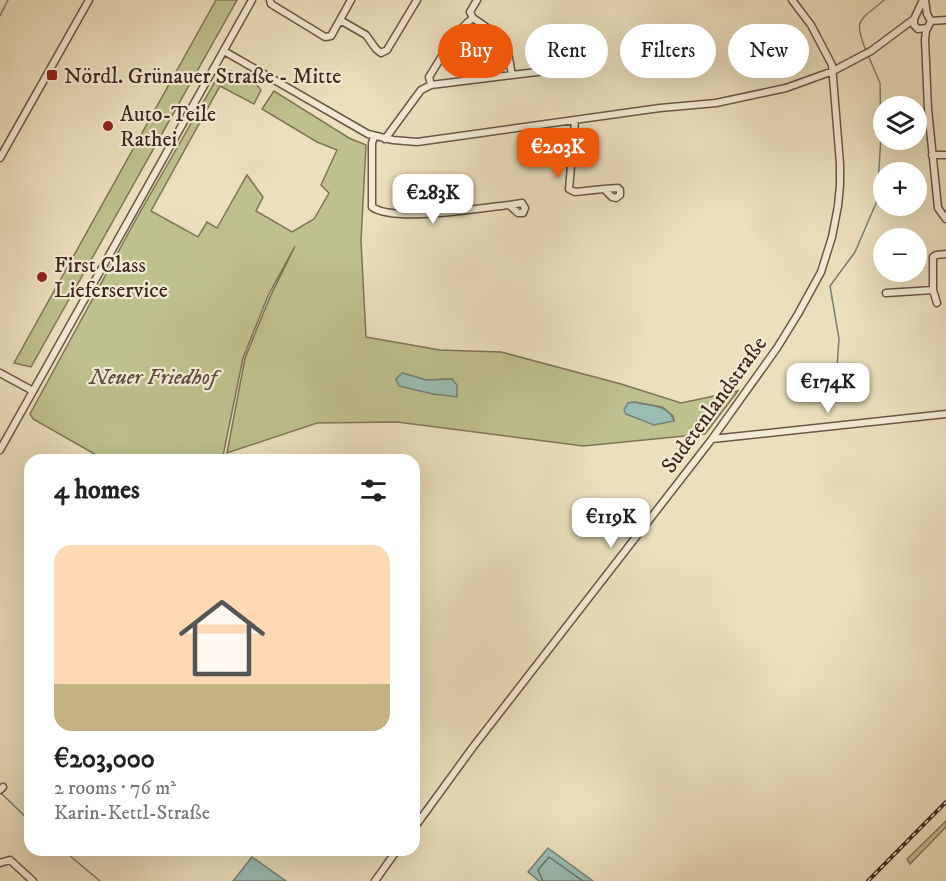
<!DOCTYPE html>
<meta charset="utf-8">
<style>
body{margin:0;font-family:"IM FELL DW Pica",serif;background:#f6f6f6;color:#222;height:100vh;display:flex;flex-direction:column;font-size:22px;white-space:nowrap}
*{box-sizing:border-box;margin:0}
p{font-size:20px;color:#767676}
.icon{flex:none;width:33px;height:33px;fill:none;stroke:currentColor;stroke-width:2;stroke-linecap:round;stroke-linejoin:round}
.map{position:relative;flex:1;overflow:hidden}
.drawer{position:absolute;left:24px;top:454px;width:396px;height:402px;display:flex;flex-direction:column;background:#fff;border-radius:18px;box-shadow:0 6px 24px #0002}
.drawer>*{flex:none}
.top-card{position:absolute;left:438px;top:24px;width:417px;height:54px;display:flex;gap:12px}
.controls{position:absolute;left:873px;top:96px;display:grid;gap:12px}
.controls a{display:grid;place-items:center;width:54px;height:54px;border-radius:50%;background:#fff;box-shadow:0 6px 24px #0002;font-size:30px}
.price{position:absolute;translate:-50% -51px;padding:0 14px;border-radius:12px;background:#fff;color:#222;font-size:20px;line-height:39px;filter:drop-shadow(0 2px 3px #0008)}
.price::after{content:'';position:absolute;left:50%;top:36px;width:18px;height:14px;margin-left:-9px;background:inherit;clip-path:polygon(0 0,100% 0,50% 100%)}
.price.on{background:#ea580c;color:#fff}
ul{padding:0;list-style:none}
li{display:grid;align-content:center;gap:12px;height:318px;padding:0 30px}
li+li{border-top:2px solid #e0e0e0}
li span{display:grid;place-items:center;height:186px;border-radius:18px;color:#555}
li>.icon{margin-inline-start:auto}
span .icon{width:108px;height:108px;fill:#fffc;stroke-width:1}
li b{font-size:26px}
h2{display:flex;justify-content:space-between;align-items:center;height:72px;padding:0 30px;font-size:26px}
.pill{padding:0 21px;border-radius:27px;background:#fff;box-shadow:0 6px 24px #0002;font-size:21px;line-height:54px}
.pill.on{background:#ea580c;color:#fff}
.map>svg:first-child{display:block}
.green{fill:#bec08d;stroke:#7f7456;stroke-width:1.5;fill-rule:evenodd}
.water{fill:#99bdb2;stroke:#758177;stroke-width:1.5}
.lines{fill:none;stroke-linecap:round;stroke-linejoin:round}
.shore{stroke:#6c7268;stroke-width:1.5}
.stream{stroke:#758177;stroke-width:1.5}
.minor-casing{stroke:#6b5546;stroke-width:9}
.minor{stroke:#f3ead5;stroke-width:6}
.rail-casing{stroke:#40271e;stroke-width:4}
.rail{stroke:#f3ead5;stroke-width:1.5;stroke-dasharray:4.5;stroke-linecap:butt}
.poi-dot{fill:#8f2418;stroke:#f3ead5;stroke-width:2}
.labels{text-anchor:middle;stroke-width:4.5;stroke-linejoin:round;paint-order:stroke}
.poi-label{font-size:22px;fill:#40271e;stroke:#f3ead5;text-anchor:start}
.park-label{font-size:22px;font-style:italic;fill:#604d3a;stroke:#f3ead5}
.street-label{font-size:22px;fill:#40271e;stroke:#f3ead5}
</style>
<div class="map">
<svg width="946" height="881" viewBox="0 0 946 881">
<rect width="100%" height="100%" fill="#ecdfbe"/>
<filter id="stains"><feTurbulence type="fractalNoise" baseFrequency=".00333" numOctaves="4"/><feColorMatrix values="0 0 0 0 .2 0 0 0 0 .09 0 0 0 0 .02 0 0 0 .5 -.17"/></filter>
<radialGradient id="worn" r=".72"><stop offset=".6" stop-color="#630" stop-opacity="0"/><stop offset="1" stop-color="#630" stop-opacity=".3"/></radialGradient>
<path class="green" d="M 216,0 L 237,0 L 31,367 L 14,363 Z
M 231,71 L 255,83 L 261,90 L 254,104 L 220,86 L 151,211 L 198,237 L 207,222 L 217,228 L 247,175 L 263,197 L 256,211 L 292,232 L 314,219 L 329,193 L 321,185 L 337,150 L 317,142 L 262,109 L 274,91 L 349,138 L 366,145 L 361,241 L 366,337 L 440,350 L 501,352 L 621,384 L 681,403 L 738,391 L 705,434 L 583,446 L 397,422 L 317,423 L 227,453 L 245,358 L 270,297 L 295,246 L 268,296 L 243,358 L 223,456 L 209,460 L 105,460 L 33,419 L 30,414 L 135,221 L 220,73 ZM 402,373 L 426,380 L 452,379 L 433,394 ZM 634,402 L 662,407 L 673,416 L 674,421 L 640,419 L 626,414 Z
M 946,821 L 946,827 L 910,864 L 907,859 Z"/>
<path class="water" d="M 402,373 L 426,380 L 452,379 L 457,385 L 457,397 L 433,394 L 399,386 L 396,379 Z
M 634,402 C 648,406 669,404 674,421 L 654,425 L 626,414 L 624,410 L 628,403 Z
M 548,848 L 593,881 L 539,881 L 528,872 Z
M 252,857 L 286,881 L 233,881 Z"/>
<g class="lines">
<path class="shore" d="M 543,881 L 538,870 L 549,857 L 583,881"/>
<path class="stream" d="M 0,16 L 8,0
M 866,51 C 853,18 859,22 884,0
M 836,381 L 839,339 L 830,286 L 855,252 L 877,201 L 881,136 L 880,83 L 868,55
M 2,794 L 30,821
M 63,850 L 100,881"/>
<defs>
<path id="minor" d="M 270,0 L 271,4 L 325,37 L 331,36 L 351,0
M 925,0 L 927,14 L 931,21
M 473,18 L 470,12 L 477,0
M 914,19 L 914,25 L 918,29 L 927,28
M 340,20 L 366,35 L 376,49 L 381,53 L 387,50 L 417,0
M 931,21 L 926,31 L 925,40 L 928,109 L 938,208 L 946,219
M 931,21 L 946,20
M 224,51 L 368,134 L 393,140 L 417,142 L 660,108 L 716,103 L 786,88 L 833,71 L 871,51 L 914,19 L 923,0
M 512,75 L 562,69 L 569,66
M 575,121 L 569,189 L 575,192 L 604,189 L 618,188 L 620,190 L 620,195 L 616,198 L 612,197 L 604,189
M 374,137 L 372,143 L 372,207 C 395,223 479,208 509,205 L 518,213 L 523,213 L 525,208 L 522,203 L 509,205
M 385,139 L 421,90 L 431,85 L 429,77 C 442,57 454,32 473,18 L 506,41 L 512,75 L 431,85
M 932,155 L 946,155
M 0,158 L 89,0
M 933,290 L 937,303
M 886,293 L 933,290 L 933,257 L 936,255 L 946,254
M 0,373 L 33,391
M 712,439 L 946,414
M 0,450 L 252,0
M 0,790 L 3,787
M 414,828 L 473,747 L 712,439 L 777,348 L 798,314 L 821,272 L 832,237 L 838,206 L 840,185 L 840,164 L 832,65 L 811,25 L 792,0
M 0,863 L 10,860 L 33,881
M 375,881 L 397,850"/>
</defs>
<use href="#minor" class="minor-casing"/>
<use href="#minor" class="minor"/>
<defs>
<path id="rail" d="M 868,881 L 946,802"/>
</defs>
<use href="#rail" class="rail-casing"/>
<use href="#rail" class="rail"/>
</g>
<g class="poi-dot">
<rect x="46" y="69" width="12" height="12" rx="3"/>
<circle cx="108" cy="126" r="6"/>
<circle cx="42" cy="277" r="6"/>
</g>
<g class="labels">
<g class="poi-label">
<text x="64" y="83">Nördl. Grünauer Straße - Mitte</text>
<text x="120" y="121">Auto-Teile<tspan x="120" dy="25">Rathei</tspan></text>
<text x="54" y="272">First Class<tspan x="54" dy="25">Lieferservice</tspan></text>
</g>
<g class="park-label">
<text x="153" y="384">Neuer Friedhof</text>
</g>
<g class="street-label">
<text transform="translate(713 404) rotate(-54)" y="8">Sudetenlandstraße</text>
</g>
</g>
<rect width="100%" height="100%" filter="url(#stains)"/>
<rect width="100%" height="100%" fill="url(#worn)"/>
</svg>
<div class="controls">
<a><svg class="icon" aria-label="layers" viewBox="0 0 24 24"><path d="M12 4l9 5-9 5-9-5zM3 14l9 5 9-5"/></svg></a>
<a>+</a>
<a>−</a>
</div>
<b class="price on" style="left:558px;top:179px">€203K</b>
<b class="price" style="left:433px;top:225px">€283K</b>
<b class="price" style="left:828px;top:414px">€174K</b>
<b class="price" style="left:611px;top:549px">€119K</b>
<div class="top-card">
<a class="pill on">Buy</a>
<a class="pill">Rent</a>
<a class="pill">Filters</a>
<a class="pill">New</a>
</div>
<section class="drawer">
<h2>4 homes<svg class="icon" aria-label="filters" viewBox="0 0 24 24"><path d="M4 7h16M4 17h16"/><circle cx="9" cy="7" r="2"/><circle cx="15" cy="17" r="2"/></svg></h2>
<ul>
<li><span style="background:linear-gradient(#ffd9b3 75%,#c2b280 0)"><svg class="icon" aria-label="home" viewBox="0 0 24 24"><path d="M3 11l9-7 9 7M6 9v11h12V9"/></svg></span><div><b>€203,000</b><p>2 rooms · 76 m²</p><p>Karin-Kettl-Straße</p></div></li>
</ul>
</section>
</div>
